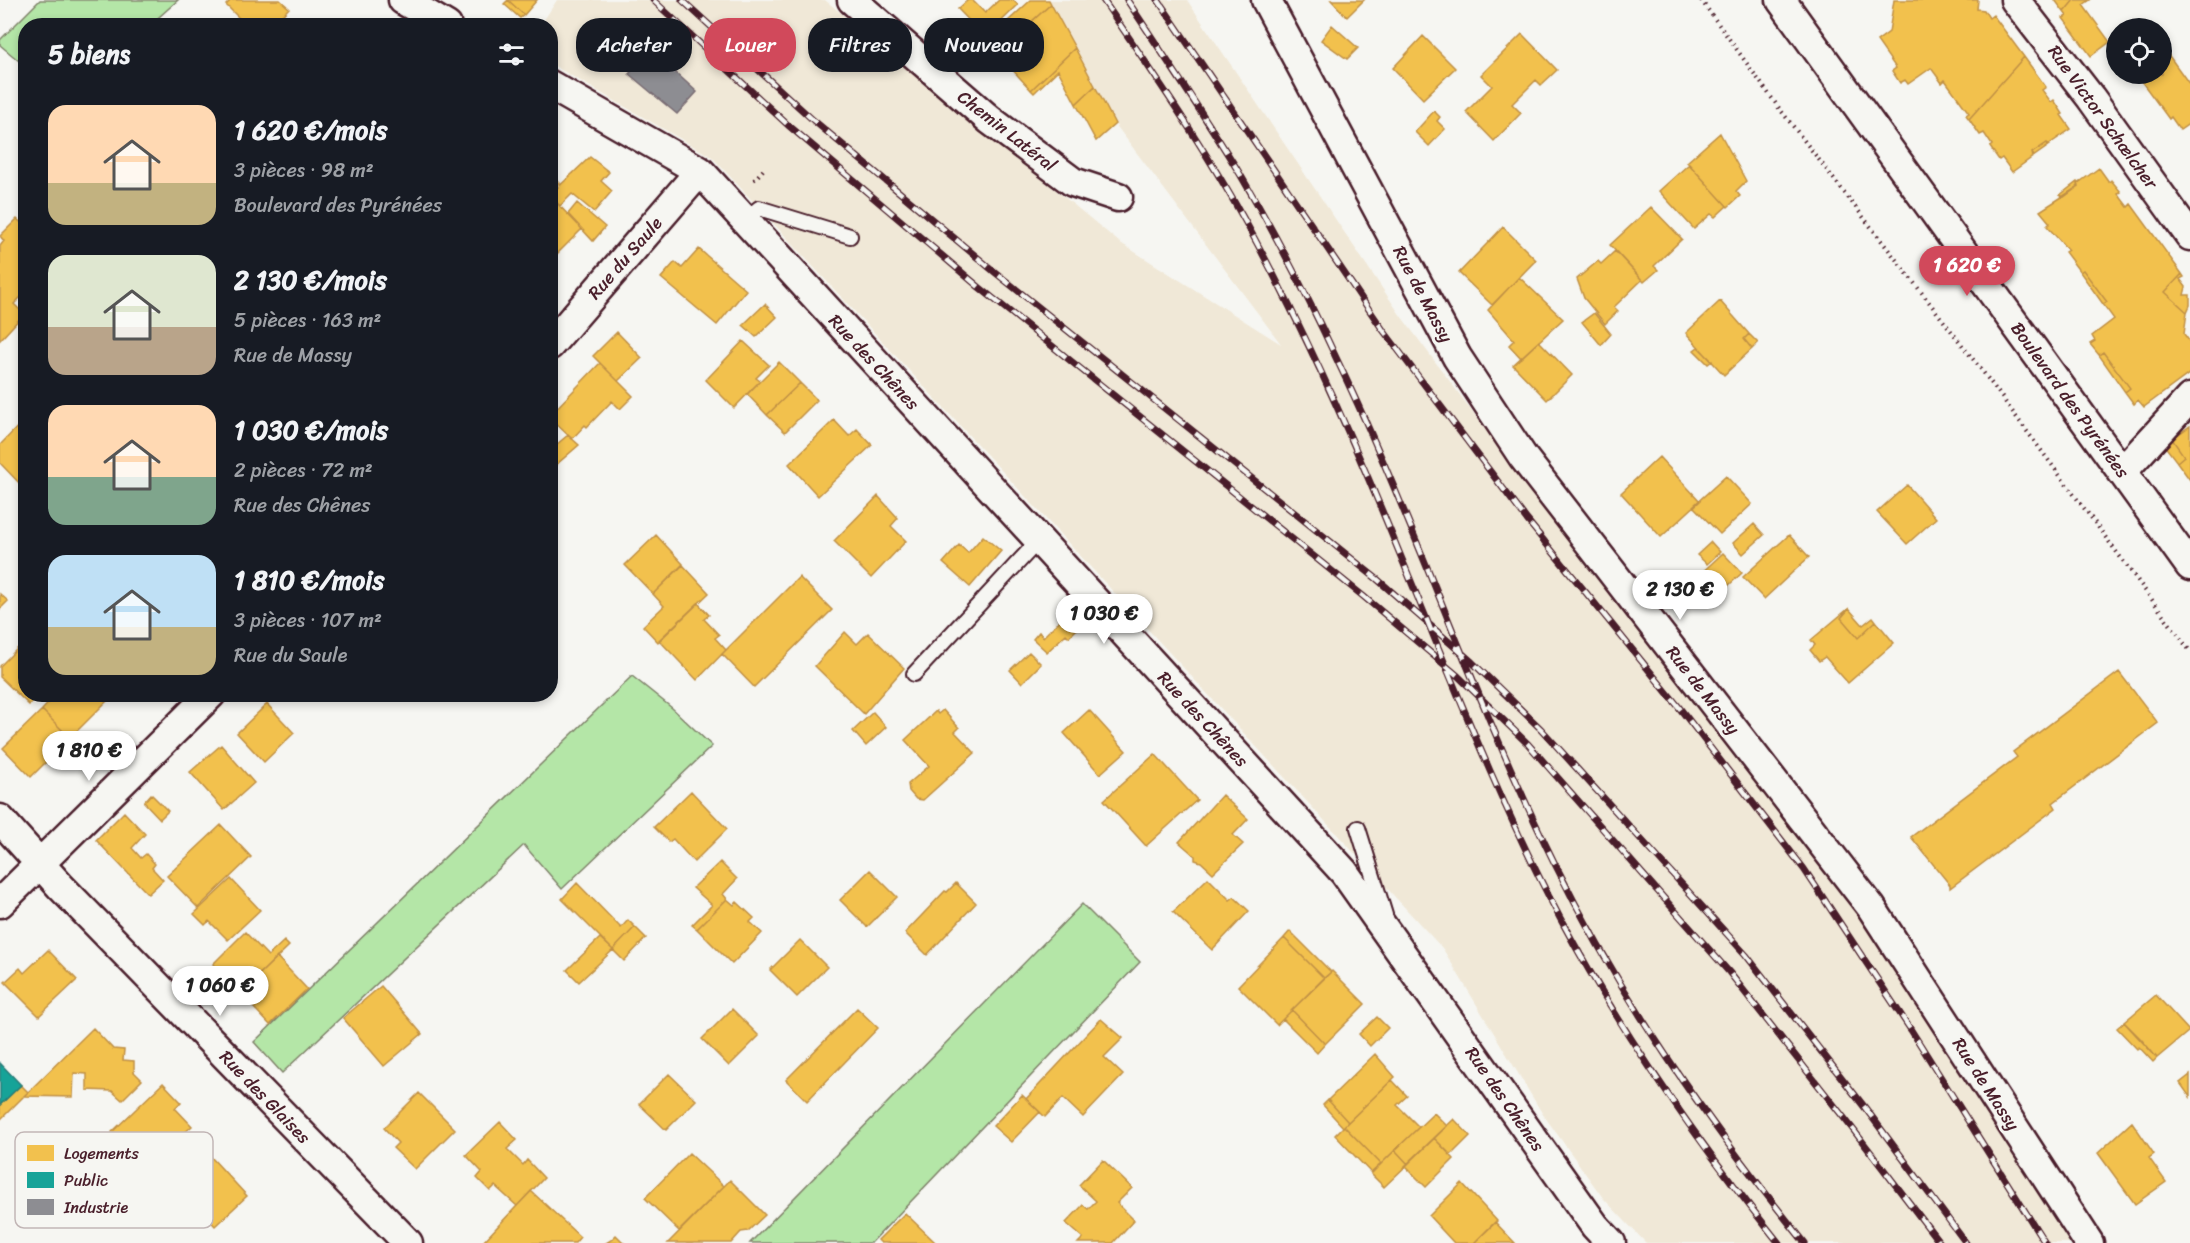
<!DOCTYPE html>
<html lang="fr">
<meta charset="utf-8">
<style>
body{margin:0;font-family:Sriracha,sans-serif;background:#20242c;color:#f1f3f6;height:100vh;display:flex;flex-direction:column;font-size:22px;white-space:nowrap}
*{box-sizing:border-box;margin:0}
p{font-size:20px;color:#9ea1a6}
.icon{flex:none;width:33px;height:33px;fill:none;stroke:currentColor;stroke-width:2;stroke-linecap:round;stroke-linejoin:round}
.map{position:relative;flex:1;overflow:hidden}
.drawer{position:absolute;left:18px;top:18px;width:540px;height:684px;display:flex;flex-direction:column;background:#171b24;border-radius:24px;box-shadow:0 3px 9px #0003}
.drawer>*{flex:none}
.hud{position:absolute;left:576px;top:18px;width:570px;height:54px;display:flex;gap:12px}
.buttons{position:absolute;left:2106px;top:18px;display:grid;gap:12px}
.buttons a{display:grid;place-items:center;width:66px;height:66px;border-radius:50%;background:#171b24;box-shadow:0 3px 9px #0003;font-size:30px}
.price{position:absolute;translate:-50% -51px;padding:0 14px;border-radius:21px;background:#fff;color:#222;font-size:20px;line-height:39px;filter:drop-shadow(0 2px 3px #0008)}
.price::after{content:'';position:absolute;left:50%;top:36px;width:18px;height:14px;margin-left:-9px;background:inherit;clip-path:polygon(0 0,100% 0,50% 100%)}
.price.selected{background:#d1495b;color:#fff}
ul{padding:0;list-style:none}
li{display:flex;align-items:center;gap:18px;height:150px;padding:0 30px}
li span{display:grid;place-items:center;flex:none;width:168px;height:120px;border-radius:18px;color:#555}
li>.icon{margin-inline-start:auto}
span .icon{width:72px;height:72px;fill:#fffc;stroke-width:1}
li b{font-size:26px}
h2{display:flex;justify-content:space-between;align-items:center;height:72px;padding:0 30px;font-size:26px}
.chip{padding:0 21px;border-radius:24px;background:#171b24;box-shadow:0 3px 9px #0003;font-size:21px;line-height:54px}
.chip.selected{background:#d1495b;color:#fff}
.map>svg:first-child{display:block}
.built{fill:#f0e8d7}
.green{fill:#b4e6a7;stroke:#7f8269;stroke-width:1.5}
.homes{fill:#f2c14e;stroke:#c09044;stroke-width:1.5}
.public{fill:#17a398;stroke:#267b77;stroke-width:1.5}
.industry{fill:#8d8d92;stroke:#796c73;stroke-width:1.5}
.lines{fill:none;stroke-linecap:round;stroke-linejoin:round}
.service-casing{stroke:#4a1f2b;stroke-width:18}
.minor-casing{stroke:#4a1f2b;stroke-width:33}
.path{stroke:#4a1f2b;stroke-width:4;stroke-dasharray:1.5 4.5;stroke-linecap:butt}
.service{stroke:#f6f6f2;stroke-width:14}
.minor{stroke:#f6f6f2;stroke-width:28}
.rail-casing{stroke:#4a1f2b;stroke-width:7}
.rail{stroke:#f6f6f2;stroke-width:4.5;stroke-dasharray:14;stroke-linecap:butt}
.labels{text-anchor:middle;stroke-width:6;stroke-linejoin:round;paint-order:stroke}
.street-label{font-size:18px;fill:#4a1f2b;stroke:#f6f6f2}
.key{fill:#f6f6f2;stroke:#c2b6b6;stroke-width:1.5}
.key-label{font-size:16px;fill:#4a1f2b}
</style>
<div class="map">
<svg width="2190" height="1243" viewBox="0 0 2190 1243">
<rect width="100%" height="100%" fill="#f6f6f2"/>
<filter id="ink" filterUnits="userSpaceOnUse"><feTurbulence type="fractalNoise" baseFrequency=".0167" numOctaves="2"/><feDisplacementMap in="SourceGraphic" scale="12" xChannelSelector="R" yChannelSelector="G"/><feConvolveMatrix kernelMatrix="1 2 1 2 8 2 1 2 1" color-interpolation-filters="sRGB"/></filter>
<g filter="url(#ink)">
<path class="built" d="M 557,0 L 825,0 L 1119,242 L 1281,344 L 1115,124 L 1049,0 L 1187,0 L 1401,316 L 1513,466 L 1848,892 L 1997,1123 L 2070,1243 L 1646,1243 L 1603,1198 L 1542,1113 L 1443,949 L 712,157 L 551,64 L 550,26 L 540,26 Z"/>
<path class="green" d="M 40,0 L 178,0 L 150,25 L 26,26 L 25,66 L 0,45 L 0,40 Z
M 632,676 L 672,708 L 712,746 L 562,889 L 524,845 L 282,1073 L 254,1042 Z
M 1082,904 L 1140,962 L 871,1243 L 750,1243 Z"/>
<path class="homes" d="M 231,0 L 280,0 L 289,8 L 272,26 L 247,26 L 226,5 Z
M 508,0 L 524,15 L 520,18 L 504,4 Z
M 508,0 L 537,0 L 524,15 Z
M 968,0 L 972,0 L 985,13 L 999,0 L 1013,0 L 1018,5 L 985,37 L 958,9 Z
M 1031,0 L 1049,0 L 1051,4 L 997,53 L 986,41 Z
M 1331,0 L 1364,0 L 1347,17 Z
M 1894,0 L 1978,0 L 1977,9 L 1984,10 L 1989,18 L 1993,15 L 2024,57 L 1969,119 L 1966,115 L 1969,113 L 1945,80 L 1942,83 L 1931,68 L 1908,84 L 1905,80 L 1900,83 L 1892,71 L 1896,68 L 1877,41 L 1889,32 Z
M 2055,0 L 2074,0 L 2064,12 Z
M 2074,0 L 2090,0 L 2083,5 L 2110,42 L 2091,56 L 2063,18 L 2067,16 L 2064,12 Z
M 1051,4 L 1075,48 L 1031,90 L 997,53 Z
M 1332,25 L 1358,48 L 1347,59 L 1321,40 Z
M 1522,34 L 1557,70 L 1541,85 L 1536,80 L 1512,104 L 1521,113 L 1494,141 L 1466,112 L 1492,86 L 1481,75 Z
M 1423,36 L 1455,68 L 1423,99 L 1393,68 Z
M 2162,46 L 2190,85 L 2190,123 L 2180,130 L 2171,117 L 2169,119 L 2136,74 L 2162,74 Z
M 1075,48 L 1095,86 L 1076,104 L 1058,70 L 1034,93 L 1031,90 Z
M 2024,57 L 2046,87 L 2042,90 L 2051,102 L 2054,100 L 2063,114 L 2061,115 L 2071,129 L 2048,145 L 2047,143 L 2032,153 L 2034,156 L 2012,172 L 2002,158 L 1999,160 L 1990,147 L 1992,145 L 1984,133 L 1980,135 L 1969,119 Z
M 1095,86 L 1115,124 L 1096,141 L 1076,104 Z
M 1434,111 L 1440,117 L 1437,121 L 1445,129 L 1429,146 L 1415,132 Z
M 1720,133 L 1746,181 L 1736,191 L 1740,196 L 1728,207 L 1687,162 Z
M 2047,143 L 2050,145 L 2033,157 L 2032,153 Z
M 590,157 L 609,172 L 601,181 L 612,191 L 594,212 L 572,194 L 560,206 L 550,195 Z
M 1689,164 L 1727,206 L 1715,217 L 1711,214 L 1694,229 L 1659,191 Z
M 2099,168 L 2109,182 L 2111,180 L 2121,192 L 2118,194 L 2128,207 L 2131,204 L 2182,274 L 2165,292 L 2187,312 L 2184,334 L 2190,342 L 2190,373 L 2144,407 L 2138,400 L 2134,404 L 2125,392 L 2130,388 L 2103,352 L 2099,355 L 2090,344 L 2095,341 L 2092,336 L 2114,319 L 2103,304 L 2107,302 L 2083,270 L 2080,272 L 2065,252 L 2068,250 L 2047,226 L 2050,223 L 2040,211 L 2079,186 L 2077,184 Z
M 551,175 L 560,183 L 550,192 L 550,176 Z
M 2077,182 L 2079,186 L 2064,197 L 2060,195 Z
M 550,196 L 582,229 L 556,255 L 552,251 L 550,253 Z
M 577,203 L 605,227 L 593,241 L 568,214 Z
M 1651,207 L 1682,239 L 1654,266 L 1658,270 L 1644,282 L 1610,245 Z
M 17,219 L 26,227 L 26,292 L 14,304 L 24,314 L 0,340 L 0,246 L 4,241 L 0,236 Z
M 1503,227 L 1536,260 L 1492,305 L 1459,273 Z
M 699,249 L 746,290 L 717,325 L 661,278 L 675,262 L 682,268 Z
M 1615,251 L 1642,280 L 1614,307 L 1618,311 L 1605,324 L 1584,298 L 1577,279 L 1598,261 L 1601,264 Z
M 2083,270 L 2107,302 L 2103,304 L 2080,272 Z
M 2182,274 L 2184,277 L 2180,279 L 2186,287 L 2184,295 L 2190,295 L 2190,305 L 2187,312 L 2165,292 Z
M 1519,277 L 1563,319 L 1521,358 L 1509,345 L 1514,340 L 1488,310 Z
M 1720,301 L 1749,334 L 1744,339 L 1752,349 L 1724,375 L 1686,333 Z
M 765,304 L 777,317 L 756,337 L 743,325 Z
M 1594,313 L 1611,334 L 1601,345 L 1582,322 Z
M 617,332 L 642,358 L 618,381 L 593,356 Z
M 1749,334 L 1758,343 L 1752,349 L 1744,339 Z
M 743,341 L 769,365 L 756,378 L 760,381 L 734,408 L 706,380 Z
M 1539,341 L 1572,375 L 1547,400 L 1513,365 Z
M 1698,347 L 1712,361 L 1708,364 L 1694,350 Z
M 2103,352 L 2130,388 L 2125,392 L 2099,355 Z
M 779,362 L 800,383 L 767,415 L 747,394 Z
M 600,363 L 633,396 L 620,409 L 612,401 L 587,427 L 585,425 L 572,439 L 550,418 L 550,415 Z
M 800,383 L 817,400 L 785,432 L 767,415 Z
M 26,418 L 26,485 L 23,487 L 0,463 L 0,445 Z
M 834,420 L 849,436 L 857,429 L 872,445 L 818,496 L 789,464 Z
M 2190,426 L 2190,480 L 2177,462 L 2184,456 L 2172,439 Z
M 568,435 L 579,445 L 550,470 L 550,450 Z
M 2172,439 L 2184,456 L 2177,462 L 2164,445 Z
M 1659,457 L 1700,501 L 1661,537 L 1621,493 Z
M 1726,476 L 1752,504 L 1720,534 L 1693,506 Z
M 1907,485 L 1936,518 L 1907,544 L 1877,512 Z
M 878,496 L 898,518 L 891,526 L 906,541 L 871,578 L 834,541 Z
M 1754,524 L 1764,535 L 1743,554 L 1733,543 Z
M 656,535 L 683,564 L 653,594 L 625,565 Z
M 1789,535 L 1809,557 L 1764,599 L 1743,577 Z
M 983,536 L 1001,551 L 970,587 L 943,563 L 959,545 L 968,553 Z
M 1711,542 L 1720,552 L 1707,564 L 1697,555 Z
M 1723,553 L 1742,573 L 1716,597 L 1697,577 Z
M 683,565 L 709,593 L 658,642 L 643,626 L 664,606 L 653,594 Z
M 799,577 L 832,610 L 754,687 L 722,654 Z
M 0,594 L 8,601 L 0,609 Z
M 698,603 L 709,615 L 704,619 L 719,635 L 715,638 L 726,650 L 697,680 L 659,640 Z
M 1072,608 L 1085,621 L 1069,637 L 1066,634 L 1047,652 L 1033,639 L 1039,632 L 1043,637 Z
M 1849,608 L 1841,618 L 1858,638 L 1876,621 L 1894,643 L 1848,683 L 1825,657 L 1819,661 L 1810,650 L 1815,645 L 1811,640 Z
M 1849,609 L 1863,625 L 1873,617 L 1876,621 L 1858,638 L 1841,618 Z
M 845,632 L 857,644 L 868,633 L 904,668 L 864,714 L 815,666 Z
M 26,640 L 26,694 L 40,694 L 29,705 L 0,677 L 0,666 Z
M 1029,652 L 1041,664 L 1022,683 L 1010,670 Z
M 2119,672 L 2158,723 L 2053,803 L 2056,808 L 1950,888 L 1950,885 L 1911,837 L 2017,757 L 2013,752 Z
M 57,694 L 103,694 L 108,700 L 70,738 L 42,710 Z
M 267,704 L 294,733 L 264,762 L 237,733 Z
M 42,710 L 70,738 L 31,777 L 3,748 Z
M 943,710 L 959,728 L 955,732 L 975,753 L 923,800 L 916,799 L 909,791 L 908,784 L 929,766 L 905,740 L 936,711 L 938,714 Z
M 1089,710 L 1126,751 L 1100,774 L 1064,733 Z
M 873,712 L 886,727 L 866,746 L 853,731 Z
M 221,745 L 254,783 L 224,810 L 190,772 Z
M 1155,754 L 1197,800 L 1146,846 L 1104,800 Z
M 691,791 L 727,829 L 694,862 L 673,839 L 669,842 L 654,827 Z
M 151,794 L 168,811 L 160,819 L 144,802 Z
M 1222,795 L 1248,819 L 1233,835 L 1243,844 L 1213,873 L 1201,862 L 1195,860 L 1195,856 L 1179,842 Z
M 124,812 L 145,834 L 132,848 L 141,858 L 146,854 L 155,864 L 152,868 L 163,880 L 148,894 L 96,840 Z
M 221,825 L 251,857 L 198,908 L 167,876 Z
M 720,862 L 737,879 L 723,894 L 727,899 L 697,929 L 692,925 L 712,905 L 693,888 Z
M 870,870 L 897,897 L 867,927 L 840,900 Z
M 1208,878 L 1230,900 L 1234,897 L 1249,911 L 1212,950 L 1173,912 Z
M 231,879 L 260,910 L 228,940 L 209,921 L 205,925 L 194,914 Z
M 577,883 L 621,928 L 628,920 L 635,927 L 613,950 L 562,899 Z
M 956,883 L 976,903 L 927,955 L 905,933 L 945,891 L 947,892 Z
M 727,899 L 734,905 L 737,902 L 754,918 L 750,922 L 762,933 L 732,964 L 697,929 Z
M 635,927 L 646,938 L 624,961 L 613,950 Z
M 1290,931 L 1331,972 L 1324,978 L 1284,938 Z
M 245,932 L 268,956 L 284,941 L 289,946 L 240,993 L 213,964 Z
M 600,938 L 613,950 L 579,982 L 567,970 Z
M 1284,938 L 1324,978 L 1277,1025 L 1238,986 Z
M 800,940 L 827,967 L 797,997 L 770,970 Z
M 48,950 L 77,980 L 39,1016 L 5,982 L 20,968 L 24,973 Z
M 277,957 L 307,989 L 270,1025 L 240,993 Z
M 1332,971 L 1365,1004 L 1325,1044 L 1292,1010 Z
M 381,986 L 422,1034 L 384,1066 L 343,1018 Z
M 2156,995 L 2189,1031 L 2157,1058 L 2124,1022 Z
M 857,1008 L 878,1028 L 807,1101 L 786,1080 Z
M 732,1009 L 759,1036 L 729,1066 L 702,1039 Z
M 1292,1010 L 1325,1044 L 1317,1053 L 1283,1019 Z
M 1377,1017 L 1388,1028 L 1370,1046 L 1359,1034 Z
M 1101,1019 L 1123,1038 L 1104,1057 L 1123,1075 L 1083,1117 L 1063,1098 L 1045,1117 L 1026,1099 Z
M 2124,1022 L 2141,1039 L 2157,1058 L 2153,1062 L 2139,1047 L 2137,1049 L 2117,1028 Z
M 93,1028 L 113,1049 L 124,1050 L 123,1060 L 134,1061 L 134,1072 L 142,1080 L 122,1100 L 112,1091 L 87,1090 L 87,1074 L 74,1073 L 73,1097 L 24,1096 Z
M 1375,1054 L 1395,1077 L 1348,1122 L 1328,1100 Z
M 669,1074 L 696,1100 L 666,1130 L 639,1104 Z
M 2190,1075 L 2190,1097 L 2180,1083 Z
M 1392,1080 L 1407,1096 L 1397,1105 L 1419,1127 L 1381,1164 L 1344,1126 Z
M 163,1083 L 181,1102 L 175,1108 L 192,1126 L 143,1171 L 124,1151 L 127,1148 L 112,1132 Z
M 21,1085 L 28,1092 L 0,1120 L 0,1105 Z
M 419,1093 L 455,1129 L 415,1169 L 393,1148 L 398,1143 L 384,1128 Z
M 1022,1095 L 1040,1112 L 1011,1142 L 993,1126 Z
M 1328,1100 L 1348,1122 L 1343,1127 L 1323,1105 Z
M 1434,1113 L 1447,1126 L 1408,1164 L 1395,1150 Z
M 1454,1119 L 1470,1136 L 1451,1155 L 1434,1138 Z
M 500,1122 L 517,1140 L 507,1149 L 523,1165 L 527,1160 L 544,1178 L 517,1206 L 495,1186 L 490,1191 L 477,1178 L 482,1172 L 466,1155 Z
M 2132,1122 L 2154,1154 L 2149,1158 L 2166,1182 L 2135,1204 L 2098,1153 Z
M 1344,1126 L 1381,1164 L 1371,1173 L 1335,1135 Z
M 1434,1138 L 1454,1159 L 1426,1187 L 1405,1166 Z
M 1395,1150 L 1408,1164 L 1384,1187 L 1371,1174 Z
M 689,1153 L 724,1186 L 679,1231 L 645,1198 Z
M 211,1157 L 247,1196 L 215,1226 L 178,1186 Z
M 1103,1160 L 1132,1188 L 1117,1203 L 1134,1220 L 1113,1243 L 1078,1243 L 1083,1238 L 1066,1223 L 1083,1205 L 1088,1209 L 1096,1201 L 1079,1185 Z
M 730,1180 L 765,1215 L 748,1231 L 741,1232 L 731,1243 L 668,1243 Z
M 1462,1183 L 1497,1221 L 1474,1243 L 1454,1243 L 1429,1216 Z
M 531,1191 L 580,1237 L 575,1243 L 482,1243 Z
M 905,1213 L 936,1243 L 881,1243 L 878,1240 Z
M 1495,1222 L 1515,1243 L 1474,1243 Z
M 616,1235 L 624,1243 L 606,1243 L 611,1240 Z"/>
<path class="public" d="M 0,1063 L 21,1085 L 0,1105 Z"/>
<path class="industry" d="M 651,50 L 697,92 L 677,114 L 629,74 Z"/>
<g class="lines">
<defs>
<path id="service" d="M 745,220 L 759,208 L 850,236
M 914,674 L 1039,540
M 1358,828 L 1385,915"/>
<path id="minor" d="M 403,0 L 447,26
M 852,0 L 990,120 L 1073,182 L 1118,197
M 1266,0 L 1457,357 L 1523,457 L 1871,907 L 2089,1243
M 1781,0 L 2190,566
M 2015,0 L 2091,98 L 2190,236
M 550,85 L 700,171 L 1344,872 L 1595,1226 L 1611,1243
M 550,345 L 700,171
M 2122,472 L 2190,398
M 0,819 L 60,886 L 408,1243
M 0,903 L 211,694"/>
</defs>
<use href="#service" class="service-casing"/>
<use href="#minor" class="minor-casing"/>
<path class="path" d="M 1701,0 L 1779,108 L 1983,372 L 2190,651
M 754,180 L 764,169"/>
<use href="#service" class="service"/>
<use href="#minor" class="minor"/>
<defs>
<path id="rail" d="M 653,0 L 788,125 L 979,287 L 1363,596 L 1458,676 L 1528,744 L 1729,972 L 1852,1128 L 1940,1243
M 682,0 L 813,120 L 996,273 L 1377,579 L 1472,662 L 1541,729 L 1746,955 L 1866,1109 L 1966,1243
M 1103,0 C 1158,80 1214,161 1259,247 C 1312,346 1357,449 1399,552 C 1450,675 1498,800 1560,918 C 1622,1034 1697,1141 1779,1243
M 1127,0 C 1165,57 1204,115 1240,174 C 1276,235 1309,299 1339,364 C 1417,527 1474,700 1554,862 C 1623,1002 1708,1123 1805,1243
M 1158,0 L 1383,330 L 1527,520 L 1678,706 L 1804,869 L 1911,1030 L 2045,1243"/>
</defs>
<use href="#rail" class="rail-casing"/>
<use href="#rail" class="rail"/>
</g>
</g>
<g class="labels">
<g class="street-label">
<text transform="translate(2103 117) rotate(54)" y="6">Rue Victor Schœlcher</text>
<text transform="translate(1007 131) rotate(38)" y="6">Chemin Latéral</text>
<text transform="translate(625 258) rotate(-49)" y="6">Rue du Saule</text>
<text transform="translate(1423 294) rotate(62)" y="6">Rue de Massy</text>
<text transform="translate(874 362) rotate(47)" y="6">Rue des Chênes</text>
<text transform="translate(2070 400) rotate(54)" y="6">Boulevard des Pyrénées</text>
<text transform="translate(1703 690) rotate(52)" y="6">Rue de Massy</text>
<text transform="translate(1203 719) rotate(47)" y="6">Rue des Chênes</text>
<text transform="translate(1986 1084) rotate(57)" y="6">Rue de Massy</text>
<text transform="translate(265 1097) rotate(46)" y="6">Rue des Glaises</text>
<text transform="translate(1505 1099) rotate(55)" y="6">Rue des Chênes</text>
</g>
</g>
<rect x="15" y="1132" width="198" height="96" rx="9" class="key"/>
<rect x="27" y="1145" width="27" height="16" fill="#f2c14e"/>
<rect x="27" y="1172" width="27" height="16" fill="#17a398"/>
<rect x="27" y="1199" width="27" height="16" fill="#8d8d92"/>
<g class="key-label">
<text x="64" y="1159">Logements</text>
<text x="64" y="1186">Public</text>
<text x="64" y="1213">Industrie</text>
</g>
</svg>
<div class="buttons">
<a><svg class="icon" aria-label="locate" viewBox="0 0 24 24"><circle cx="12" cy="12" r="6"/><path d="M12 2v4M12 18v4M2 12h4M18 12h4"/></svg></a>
</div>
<b class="price selected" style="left:1967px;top:297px">1 620 €</b>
<b class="price" style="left:1680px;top:621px">2 130 €</b>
<b class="price" style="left:1104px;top:645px">1 030 €</b>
<b class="price" style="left:89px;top:782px">1 810 €</b>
<b class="price" style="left:220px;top:1017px">1 060 €</b>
<div class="hud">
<a class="chip">Acheter</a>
<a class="chip selected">Louer</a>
<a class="chip">Filtres</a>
<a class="chip">Nouveau</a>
</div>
<section class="drawer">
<h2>5 biens<svg class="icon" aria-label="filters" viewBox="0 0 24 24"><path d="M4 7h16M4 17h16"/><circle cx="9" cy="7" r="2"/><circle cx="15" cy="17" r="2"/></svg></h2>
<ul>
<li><span style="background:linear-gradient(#ffd9b3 65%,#c2b280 0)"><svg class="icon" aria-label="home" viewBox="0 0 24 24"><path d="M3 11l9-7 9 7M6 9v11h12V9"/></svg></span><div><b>1 620 €/mois</b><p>3 pièces · 98 m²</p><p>Boulevard des Pyrénées</p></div></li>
<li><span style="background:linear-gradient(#dfe7d0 60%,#b9a48a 0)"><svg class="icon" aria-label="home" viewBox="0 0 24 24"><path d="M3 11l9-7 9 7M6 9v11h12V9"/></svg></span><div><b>2 130 €/mois</b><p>5 pièces · 163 m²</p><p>Rue de Massy</p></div></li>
<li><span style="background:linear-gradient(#ffd9b3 60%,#7fa58c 0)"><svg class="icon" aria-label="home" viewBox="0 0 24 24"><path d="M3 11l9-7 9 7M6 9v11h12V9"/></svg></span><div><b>1 030 €/mois</b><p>2 pièces · 72 m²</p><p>Rue des Chênes</p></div></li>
<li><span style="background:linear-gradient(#bfe0f5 60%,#c2b280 0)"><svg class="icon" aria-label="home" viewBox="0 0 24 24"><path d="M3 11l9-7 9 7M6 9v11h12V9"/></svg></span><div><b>1 810 €/mois</b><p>3 pièces · 107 m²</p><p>Rue du Saule</p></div></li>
</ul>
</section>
</div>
